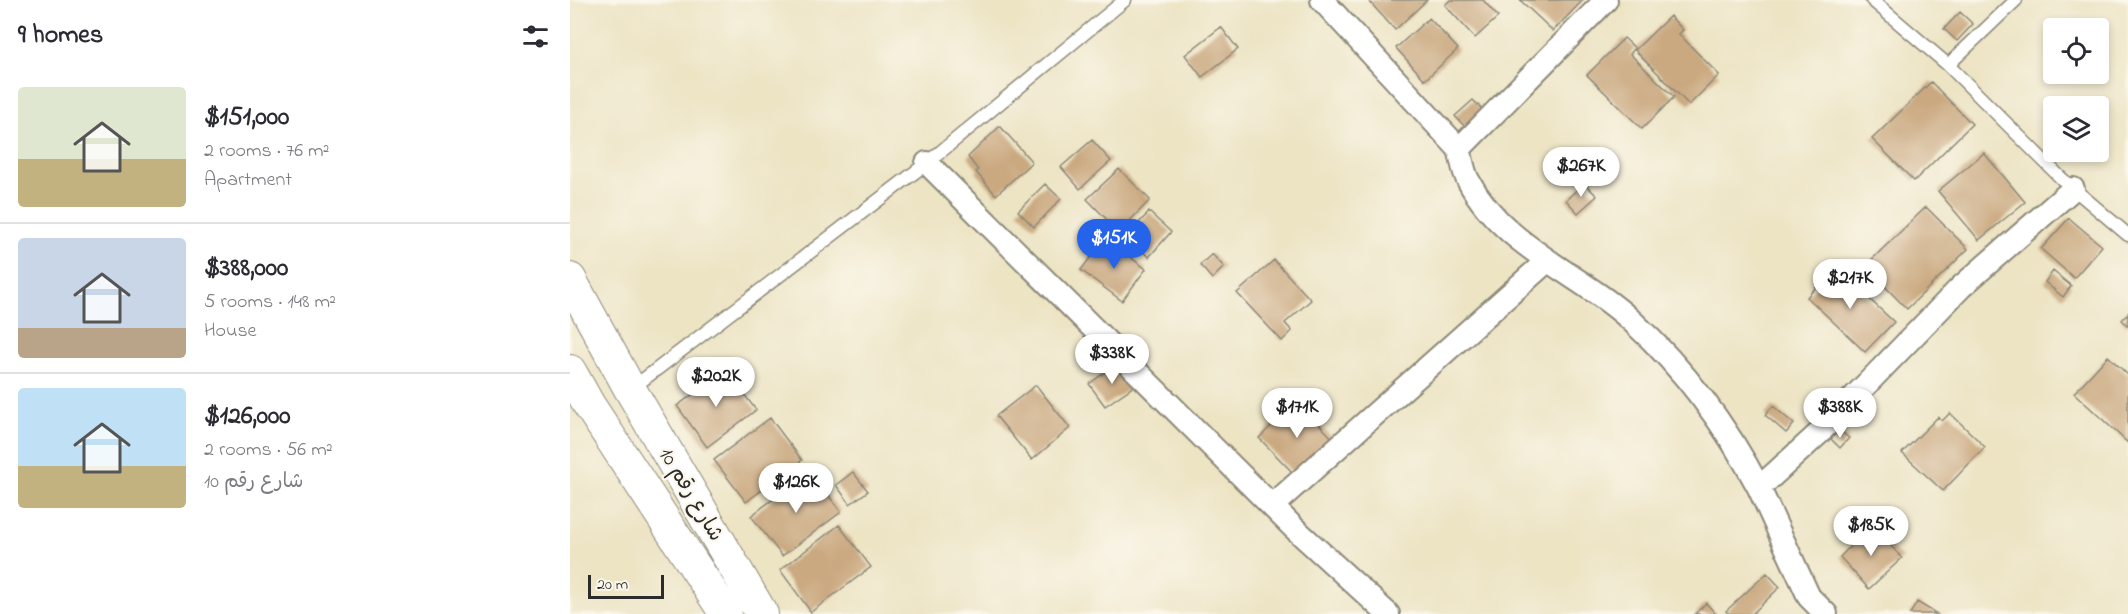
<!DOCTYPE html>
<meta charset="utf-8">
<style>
body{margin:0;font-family:"Indie Flower","Playpen Sans Arabic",sans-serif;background:#f7f7f7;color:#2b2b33;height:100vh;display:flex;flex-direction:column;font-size:22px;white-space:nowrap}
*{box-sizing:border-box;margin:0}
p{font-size:20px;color:#7c7c81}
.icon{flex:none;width:33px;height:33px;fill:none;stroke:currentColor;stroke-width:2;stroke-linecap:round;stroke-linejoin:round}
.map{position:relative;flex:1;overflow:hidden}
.details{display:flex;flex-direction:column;background:#fff;width:570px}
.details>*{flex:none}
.controls{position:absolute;left:1473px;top:18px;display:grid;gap:12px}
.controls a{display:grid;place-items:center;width:66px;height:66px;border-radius:6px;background:#fff;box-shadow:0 3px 9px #0003;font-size:30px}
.scale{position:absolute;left:18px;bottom:15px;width:76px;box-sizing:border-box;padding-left:6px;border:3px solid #2b2b2b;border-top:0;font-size:16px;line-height:21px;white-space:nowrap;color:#2b2b2b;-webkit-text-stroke:4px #fbf7ec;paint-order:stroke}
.price{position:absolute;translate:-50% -51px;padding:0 14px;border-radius:21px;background:#fff;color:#222;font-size:20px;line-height:39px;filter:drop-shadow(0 2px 3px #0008)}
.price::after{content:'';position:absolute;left:50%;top:36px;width:18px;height:14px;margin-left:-9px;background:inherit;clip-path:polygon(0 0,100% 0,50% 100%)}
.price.active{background:#2563eb;color:#fff}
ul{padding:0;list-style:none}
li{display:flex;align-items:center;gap:18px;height:150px;padding:0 18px}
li+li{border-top:2px solid #e1e1e2}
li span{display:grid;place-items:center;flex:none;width:168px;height:120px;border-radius:6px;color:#555}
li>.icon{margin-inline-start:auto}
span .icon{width:72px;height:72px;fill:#fffc;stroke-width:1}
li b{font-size:26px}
h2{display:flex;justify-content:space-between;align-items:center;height:72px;padding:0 18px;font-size:26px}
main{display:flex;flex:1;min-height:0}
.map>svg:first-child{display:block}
.building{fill:#caa980}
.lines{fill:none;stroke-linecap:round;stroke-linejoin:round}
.lane-casing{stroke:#8c8878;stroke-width:15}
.street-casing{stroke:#8c8878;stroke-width:26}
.secondary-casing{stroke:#8c8878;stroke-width:34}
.lane{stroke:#fff;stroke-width:12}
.street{stroke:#fff;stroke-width:22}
.secondary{stroke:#fff;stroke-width:32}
.labels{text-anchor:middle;stroke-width:4.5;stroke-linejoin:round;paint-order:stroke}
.street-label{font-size:21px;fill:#2b2b2b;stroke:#fbf7ec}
</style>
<main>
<section class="details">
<h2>9 homes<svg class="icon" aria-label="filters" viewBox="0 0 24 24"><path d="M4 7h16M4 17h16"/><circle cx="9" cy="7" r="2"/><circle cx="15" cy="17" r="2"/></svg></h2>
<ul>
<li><span style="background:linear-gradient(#dfe7d0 60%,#c2b280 0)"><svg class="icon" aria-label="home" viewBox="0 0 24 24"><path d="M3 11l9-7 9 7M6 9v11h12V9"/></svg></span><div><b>$151,000</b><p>2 rooms · 76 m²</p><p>Apartment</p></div></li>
<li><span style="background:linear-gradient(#c9d6e8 75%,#b9a48a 0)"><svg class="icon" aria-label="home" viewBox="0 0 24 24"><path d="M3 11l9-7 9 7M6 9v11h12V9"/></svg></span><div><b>$388,000</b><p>5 rooms · 148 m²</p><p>House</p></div></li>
<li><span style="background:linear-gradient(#bfe0f5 65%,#c2b280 0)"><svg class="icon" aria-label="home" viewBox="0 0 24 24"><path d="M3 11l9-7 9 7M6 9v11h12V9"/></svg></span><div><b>$126,000</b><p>2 rooms · 56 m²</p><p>شارع رقم 10</p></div></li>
</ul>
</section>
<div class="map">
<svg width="1558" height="614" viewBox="0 0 1558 614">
<rect width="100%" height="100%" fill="#fbf7ec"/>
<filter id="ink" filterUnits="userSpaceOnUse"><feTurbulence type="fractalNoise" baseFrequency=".0167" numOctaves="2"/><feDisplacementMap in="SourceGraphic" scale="12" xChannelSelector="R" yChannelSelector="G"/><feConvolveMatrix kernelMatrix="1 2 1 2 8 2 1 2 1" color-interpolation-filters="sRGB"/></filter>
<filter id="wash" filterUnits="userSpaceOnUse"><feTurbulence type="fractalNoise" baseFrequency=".008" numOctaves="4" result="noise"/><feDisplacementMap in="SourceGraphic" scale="24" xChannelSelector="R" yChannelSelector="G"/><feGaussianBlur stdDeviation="1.35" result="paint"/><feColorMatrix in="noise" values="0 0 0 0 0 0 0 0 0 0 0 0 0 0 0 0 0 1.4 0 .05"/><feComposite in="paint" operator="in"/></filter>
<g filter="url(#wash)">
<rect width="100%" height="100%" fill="#ede4c4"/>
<g id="blocks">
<path class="building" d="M 798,0 L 857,0 L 825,30 Z
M 880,0 L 913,0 L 928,17 L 905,38 L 875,5 Z
M 950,0 L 1013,0 L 983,31 Z
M 1390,12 L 1403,24 L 1387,41 L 1374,29 Z
M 1100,16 L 1113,30 L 1109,34 L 1149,75 L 1119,105 L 1065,50 Z
M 859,18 L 888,49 L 855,80 L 826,48 Z
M 651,27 L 668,49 L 632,77 L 615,55 Z
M 1054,38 L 1065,48 L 1060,54 L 1104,97 L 1072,129 L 1017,75 Z
M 1361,82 L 1402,124 L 1344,181 L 1302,139 Z
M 903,100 L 914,111 L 895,127 L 885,116 Z
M 430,126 L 462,162 L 426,195 L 406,172 L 408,170 L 398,157 Z
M 522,140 L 541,161 L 510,189 L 491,167 Z
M 1414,153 L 1455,202 L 1409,240 L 1368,191 Z
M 549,169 L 580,200 L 549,232 L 517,199 Z
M 1014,183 L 1027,196 L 1008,213 L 996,200 Z
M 475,184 L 491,199 L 464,227 L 448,211 Z
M 1356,207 L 1398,249 L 1337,309 L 1295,266 Z
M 579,212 L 601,232 L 579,257 L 556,237 Z
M 1499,218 L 1532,246 L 1504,278 L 1471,249 Z
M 535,238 L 576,269 L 552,301 L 511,270 Z
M 642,254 L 654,267 L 642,279 L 630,265 Z
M 704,260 L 741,300 L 715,323 L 722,331 L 712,341 L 667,293 Z
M 1265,267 L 1324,322 L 1295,352 L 1237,297 Z
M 1483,271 L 1501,286 L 1493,297 L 1475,282 Z
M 1558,313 L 1558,326 L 1552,320 Z
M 1538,356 L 1558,375 L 1558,443 L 1504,393 Z
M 548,363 L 564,386 L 535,406 L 519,384 Z
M 156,370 L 186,410 L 137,447 L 107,406 Z
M 466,385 L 500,428 L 462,460 L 426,416 Z
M 727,401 L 765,441 L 727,477 L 689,438 Z
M 1203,406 L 1224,424 L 1216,433 L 1195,415 Z
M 1380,413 L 1415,447 L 1373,491 L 1332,453 L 1368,417 L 1372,421 Z
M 200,418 L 232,460 L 176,502 L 144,460 Z
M 1269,430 L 1279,438 L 1270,448 L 1261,439 Z
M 240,471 L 271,512 L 212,556 L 181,516 Z
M 283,472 L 298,491 L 280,504 L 266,485 Z
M 1301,524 L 1332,558 L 1299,589 L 1270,557 Z
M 269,525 L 301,567 L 241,612 L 210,570 Z
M 1197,573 L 1210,587 L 1182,614 L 1159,614 L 1156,611 Z
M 1347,602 L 1367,614 L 1340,614 Z
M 1136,603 L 1146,614 L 1125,614 Z"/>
</g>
</g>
<g filter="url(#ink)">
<use href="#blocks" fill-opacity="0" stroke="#8c8878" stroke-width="1.5"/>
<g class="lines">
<defs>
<path id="lane" d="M 1302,0 L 1378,65 L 1491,178 L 1558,235
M 1378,65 L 1446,0
M 61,389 L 357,163 L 555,0"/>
<path id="street" d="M 752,0 L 889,149 L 1036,0
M 889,149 C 892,159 893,171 898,180 C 934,248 1010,273 1063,322 C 1115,370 1156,425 1189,488
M 357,163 L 724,528 L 818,614
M 702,506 L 977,261
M 1256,614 L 1239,597 L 1189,488 L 1247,435 L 1391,287 L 1503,189"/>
<path id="secondary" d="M 0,279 L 60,389 L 192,614
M 0,371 L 19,405 L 156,614"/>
</defs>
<use href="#lane" class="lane-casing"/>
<use href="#street" class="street-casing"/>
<use href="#secondary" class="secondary-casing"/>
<use href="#lane" class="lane"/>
<use href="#street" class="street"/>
<use href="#secondary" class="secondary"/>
</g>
</g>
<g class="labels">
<g class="street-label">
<text transform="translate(122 494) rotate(59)" y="7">شارع رقم 10</text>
</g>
</g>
</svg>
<div class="controls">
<a><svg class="icon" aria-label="locate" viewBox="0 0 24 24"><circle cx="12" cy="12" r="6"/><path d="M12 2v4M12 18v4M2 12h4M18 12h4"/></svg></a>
<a><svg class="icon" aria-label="layers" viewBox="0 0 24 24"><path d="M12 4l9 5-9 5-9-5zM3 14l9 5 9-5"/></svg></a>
</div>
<div class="scale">20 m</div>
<b class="price" style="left:1011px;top:198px">$267K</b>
<b class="price active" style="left:544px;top:270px">$151K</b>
<b class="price" style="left:1280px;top:310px">$217K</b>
<b class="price" style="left:542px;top:385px">$338K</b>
<b class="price" style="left:146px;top:408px">$202K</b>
<b class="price" style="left:727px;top:439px">$171K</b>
<b class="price" style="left:1270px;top:439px">$388K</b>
<b class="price" style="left:226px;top:514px">$126K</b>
<b class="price" style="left:1301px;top:557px">$185K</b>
</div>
</main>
